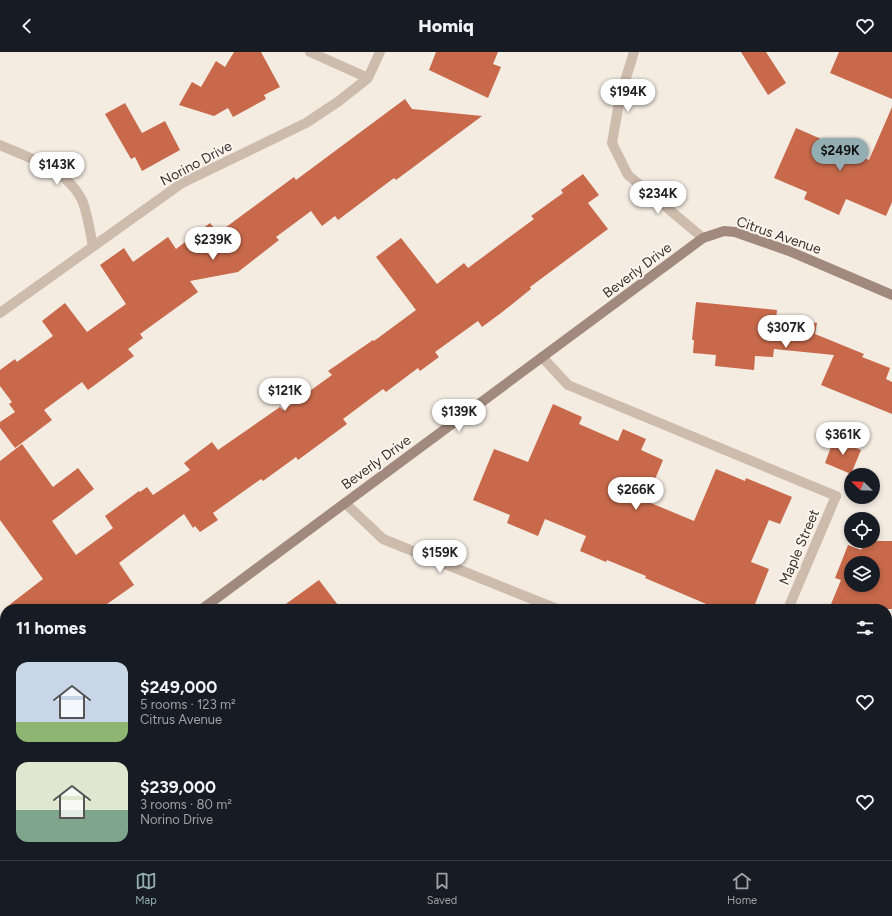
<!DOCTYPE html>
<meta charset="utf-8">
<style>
body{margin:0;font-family:Figtree,sans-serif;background:#20242c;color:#f1f3f6;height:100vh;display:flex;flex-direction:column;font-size:15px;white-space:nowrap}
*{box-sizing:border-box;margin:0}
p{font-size:13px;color:#9ea1a6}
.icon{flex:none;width:22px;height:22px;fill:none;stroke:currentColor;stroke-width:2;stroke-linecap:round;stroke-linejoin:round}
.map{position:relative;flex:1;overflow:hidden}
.sheet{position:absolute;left:0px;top:552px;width:892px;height:256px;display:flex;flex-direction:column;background:#171b24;border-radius:16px 16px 0 0;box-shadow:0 2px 6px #0003}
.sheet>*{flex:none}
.needle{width:26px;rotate:293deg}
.controls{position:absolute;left:844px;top:416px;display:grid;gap:8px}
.controls a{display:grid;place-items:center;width:36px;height:36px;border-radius:50%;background:#171b24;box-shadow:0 2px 6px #0003;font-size:20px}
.price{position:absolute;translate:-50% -34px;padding:0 9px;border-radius:14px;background:#fff;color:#222;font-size:13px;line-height:26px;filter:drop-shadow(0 1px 2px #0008)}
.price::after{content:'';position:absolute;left:50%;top:24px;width:12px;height:9px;margin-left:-6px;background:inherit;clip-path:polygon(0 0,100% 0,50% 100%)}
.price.on{background:#92aeb2;color:#111}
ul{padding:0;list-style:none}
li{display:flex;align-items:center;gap:12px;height:100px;padding:0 16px}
li span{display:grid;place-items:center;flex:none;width:112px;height:80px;border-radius:12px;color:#555}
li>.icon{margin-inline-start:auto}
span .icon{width:48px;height:48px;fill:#fffc;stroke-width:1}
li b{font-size:17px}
h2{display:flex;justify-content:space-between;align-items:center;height:48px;padding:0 16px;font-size:17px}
header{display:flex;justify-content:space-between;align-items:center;height:52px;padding:0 16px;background:#171b24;font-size:18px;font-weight:800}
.tabs{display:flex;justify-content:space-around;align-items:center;height:56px;border-top:1px solid #363941;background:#171b24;font-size:11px;color:#9ea1a6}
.tabs a{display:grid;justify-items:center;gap:2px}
.tabs .on{color:#92aeb2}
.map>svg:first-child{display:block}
.building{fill:#c8694b;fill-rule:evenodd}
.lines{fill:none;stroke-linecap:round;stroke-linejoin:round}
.lane{stroke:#cdbbac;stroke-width:10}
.street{stroke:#cdbbac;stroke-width:10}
.secondary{stroke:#a18a7d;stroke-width:10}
.labels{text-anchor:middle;stroke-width:4;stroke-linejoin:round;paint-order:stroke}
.street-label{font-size:14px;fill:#3b302b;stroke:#fbf5ee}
</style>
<header><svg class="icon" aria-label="back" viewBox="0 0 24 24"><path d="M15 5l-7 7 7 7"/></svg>Homiq<svg class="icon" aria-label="heart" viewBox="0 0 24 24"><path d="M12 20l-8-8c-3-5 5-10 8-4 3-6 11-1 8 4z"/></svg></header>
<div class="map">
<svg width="892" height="808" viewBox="0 0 892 808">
<rect width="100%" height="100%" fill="#f4ebe1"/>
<path class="building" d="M 234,0 L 261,0 L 280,35 L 264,43 L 266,47 L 233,65 L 228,56 L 214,64 L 179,53 L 192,30 L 201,35 L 216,9 L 225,15 Z
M 436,0 L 498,0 L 493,12 L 501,15 L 488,46 L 429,18 Z
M 741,0 L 766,0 L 786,31 L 768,43 Z
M 839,0 L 892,0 L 892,47 L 830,21 Z
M 405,47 L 412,57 L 482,64 L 396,128 L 394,126 L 338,168 L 335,164 L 322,174 L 311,159 L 276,185 L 279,188 L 238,220 L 190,229 L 198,240 L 140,282 L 143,286 L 128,297 L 134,304 L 88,338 L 82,330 L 44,358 L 52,368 L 15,396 L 0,376 L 0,370 L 15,360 L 9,352 L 12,350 L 0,334 L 0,318 L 15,307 L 17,310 L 53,284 L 42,269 L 65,251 L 87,280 L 126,252 L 100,213 L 124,196 L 133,210 L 168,185 L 176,197 L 210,171 L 218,181 L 294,125 L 296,128 Z
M 125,51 L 142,81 L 165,69 L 180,98 L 142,119 L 135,105 L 131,107 L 105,62 Z
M 892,55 L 892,150 L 886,164 L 846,147 L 839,163 L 804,147 L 807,140 L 774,126 L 796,76 L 869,108 Z
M 583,122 L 599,143 L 588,151 L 608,177 L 530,235 L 531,237 L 501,261 L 482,275 L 478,269 L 435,300 L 439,305 L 420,319 L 418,316 L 386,340 L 383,337 L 343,367 L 347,372 L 298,408 L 296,405 L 263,429 L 261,427 L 213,461 L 218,468 L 200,480 L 195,474 L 193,476 L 184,462 L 119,511 L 134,533 L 100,557 L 4,557 L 43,527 L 0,468 L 0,409 L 22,392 L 53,435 L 78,416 L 94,437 L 52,469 L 76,503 L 113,476 L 105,464 L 139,439 L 140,440 L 147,435 L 153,443 L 190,418 L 184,411 L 212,390 L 218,398 L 280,355 L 283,358 L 289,354 L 332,323 L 328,319 L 373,288 L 374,289 L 416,258 L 376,205 L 401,186 L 437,232 L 464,211 L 468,216 L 534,167 L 531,164 L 563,141 L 561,138 Z
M 696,250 L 777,258 L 776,267 L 817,271 L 815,282 L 864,302 L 862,305 L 890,316 L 886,327 L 892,330 L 892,362 L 821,333 L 834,303 L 774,297 L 773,305 L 755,304 L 754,318 L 715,314 L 716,303 L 693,301 L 694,288 L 692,288 Z
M 553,352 L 582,365 L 579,372 L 618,389 L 623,377 L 646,387 L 641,398 L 663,408 L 646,449 L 694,469 L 716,417 L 745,429 L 746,426 L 792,445 L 780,472 L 769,468 L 751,510 L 769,517 L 753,557 L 718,557 L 645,526 L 646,524 L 607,508 L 606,510 L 580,499 L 586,484 L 545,467 L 538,484 L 507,471 L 510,463 L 473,448 L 494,397 L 528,410 Z
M 834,387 L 861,398 L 851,422 L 825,411 Z
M 865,489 L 892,489 L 892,557 L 829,557 L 841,528 L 835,526 L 848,493 L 861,498 ZM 851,511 L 873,511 L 873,533 L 851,533 Z
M 319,528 L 341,557 L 279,557 Z"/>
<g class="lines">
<path class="lane" d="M 542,305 L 568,333 L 836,444
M 622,803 L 635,808"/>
<path class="street" d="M 310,0 L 368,26
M 634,0 L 620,45 L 612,91 L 628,123 L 703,186
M 0,93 C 29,106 65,116 81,146 C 87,157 90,181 93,194
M 0,261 L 182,131 L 306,71 L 339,49 L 368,26 L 380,0
M 345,451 L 383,487 L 557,557
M 788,557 L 836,444
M 0,768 L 5,770
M 83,803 L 95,808
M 680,808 L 682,803"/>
<path class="secondary" d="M 202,557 L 703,186 L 724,179 L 735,180 L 789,199 L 892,243
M 0,706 L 5,703"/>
</g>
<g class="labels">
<g class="street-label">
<text transform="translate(196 111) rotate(-28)" y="5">Norino Drive</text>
<text transform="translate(779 183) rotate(19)" y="5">Citrus Avenue</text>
<text transform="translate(637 218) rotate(-37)" y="5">Beverly Drive</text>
<text transform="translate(376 410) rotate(-36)" y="5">Beverly Drive</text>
<text transform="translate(799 495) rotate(-67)" y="5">Maple Street</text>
</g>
</g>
</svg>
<div class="controls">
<a><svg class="needle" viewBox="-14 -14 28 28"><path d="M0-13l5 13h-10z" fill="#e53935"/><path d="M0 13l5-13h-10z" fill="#9ea1a6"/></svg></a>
<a><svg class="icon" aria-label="locate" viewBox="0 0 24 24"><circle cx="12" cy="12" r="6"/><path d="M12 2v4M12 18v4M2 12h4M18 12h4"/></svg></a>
<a><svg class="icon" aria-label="layers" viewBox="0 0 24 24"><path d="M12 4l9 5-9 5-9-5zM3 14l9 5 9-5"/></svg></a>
</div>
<b class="price" style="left:628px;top:61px">$194K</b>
<b class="price on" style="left:840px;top:120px">$249K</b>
<b class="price" style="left:57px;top:134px">$143K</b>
<b class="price" style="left:658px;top:163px">$234K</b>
<b class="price" style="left:213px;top:209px">$239K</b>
<b class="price" style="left:786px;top:297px">$307K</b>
<b class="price" style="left:285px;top:360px">$121K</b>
<b class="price" style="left:459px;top:381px">$139K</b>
<b class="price" style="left:843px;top:404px">$361K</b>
<b class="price" style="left:636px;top:459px">$266K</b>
<b class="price" style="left:440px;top:522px">$159K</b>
<section class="sheet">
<h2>11 homes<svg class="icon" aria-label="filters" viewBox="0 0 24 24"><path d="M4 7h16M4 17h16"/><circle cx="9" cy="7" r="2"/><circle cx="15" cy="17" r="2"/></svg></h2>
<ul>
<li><span style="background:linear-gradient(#c9d6e8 75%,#8fb573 0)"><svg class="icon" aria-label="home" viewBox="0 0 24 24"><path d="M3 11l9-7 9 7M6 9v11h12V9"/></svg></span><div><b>$249,000</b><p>5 rooms · 123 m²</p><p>Citrus Avenue</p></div><svg class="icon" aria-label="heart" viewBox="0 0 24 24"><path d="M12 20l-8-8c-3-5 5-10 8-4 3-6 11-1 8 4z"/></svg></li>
<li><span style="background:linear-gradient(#dfe7d0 60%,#7fa58c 0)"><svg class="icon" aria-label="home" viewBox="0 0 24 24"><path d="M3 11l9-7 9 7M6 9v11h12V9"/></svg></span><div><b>$239,000</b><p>3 rooms · 80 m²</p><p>Norino Drive</p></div><svg class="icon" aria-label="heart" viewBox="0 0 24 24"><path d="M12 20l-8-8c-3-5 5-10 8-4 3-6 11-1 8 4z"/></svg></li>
</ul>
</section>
</div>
<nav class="tabs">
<a class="on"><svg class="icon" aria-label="map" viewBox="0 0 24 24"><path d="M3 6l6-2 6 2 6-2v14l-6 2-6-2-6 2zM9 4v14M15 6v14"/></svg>Map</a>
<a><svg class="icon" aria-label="saved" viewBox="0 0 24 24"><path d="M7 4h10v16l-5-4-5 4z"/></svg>Saved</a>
<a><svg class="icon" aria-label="home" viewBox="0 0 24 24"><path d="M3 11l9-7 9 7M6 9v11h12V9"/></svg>Home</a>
</nav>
